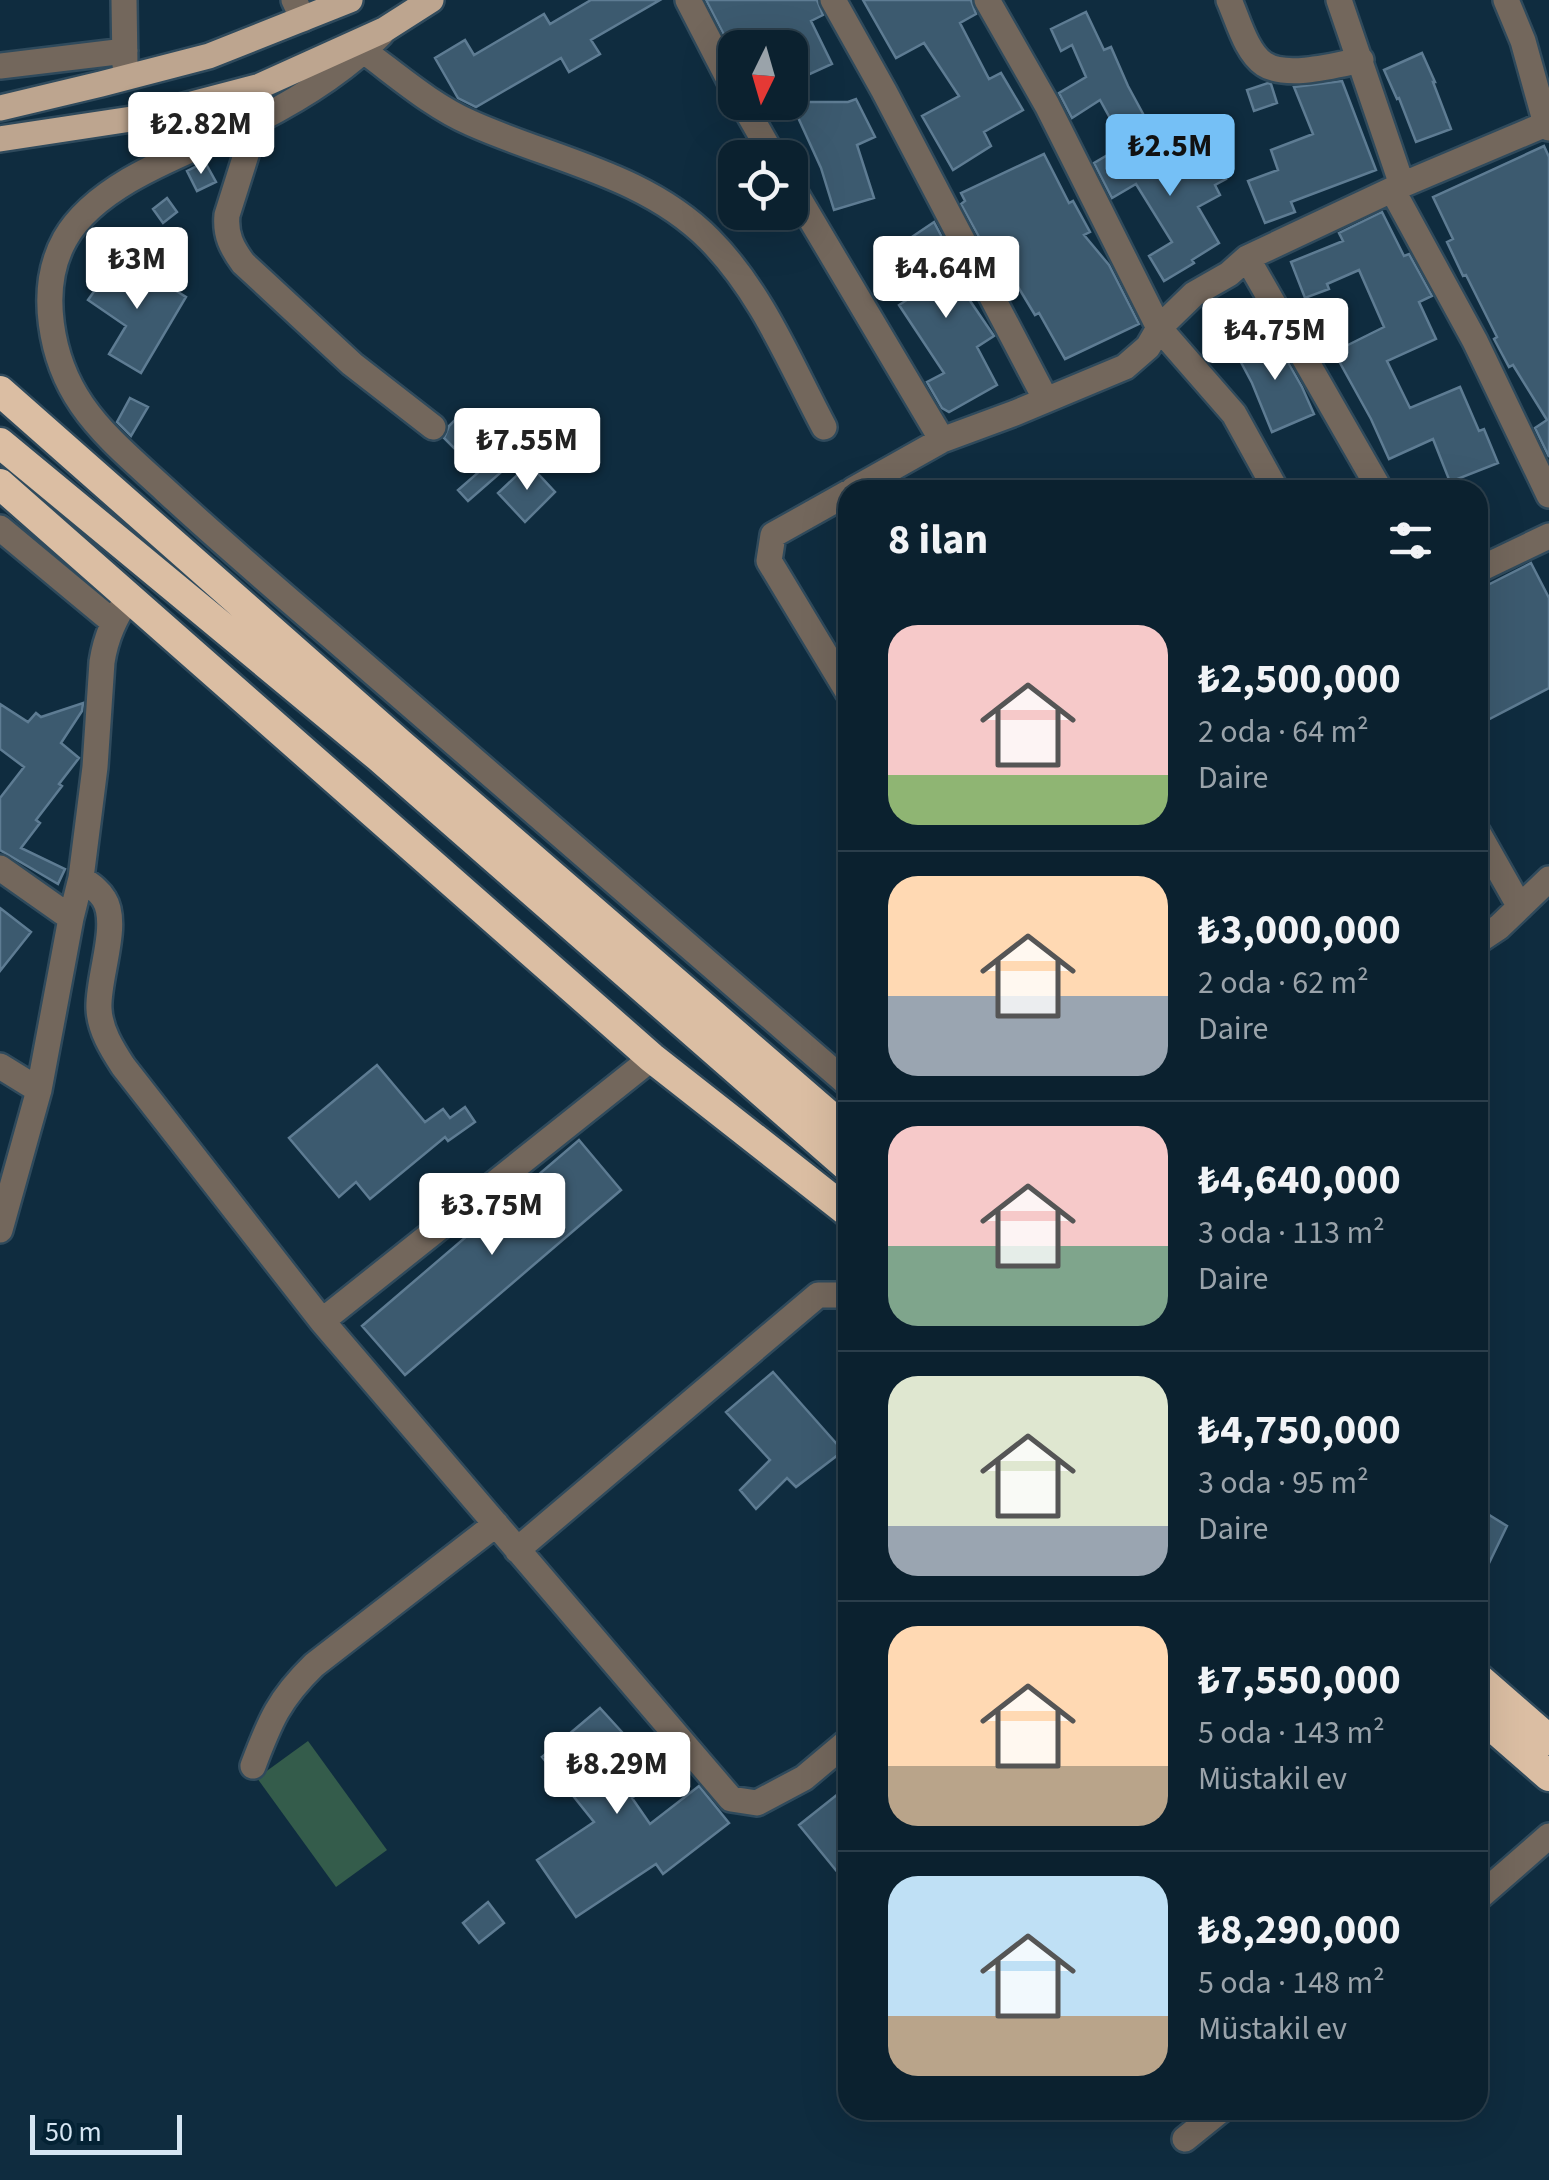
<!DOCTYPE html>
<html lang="tr">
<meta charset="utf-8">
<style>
body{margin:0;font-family:"Source Sans 3",sans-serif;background:#192e3b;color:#f1f3f6;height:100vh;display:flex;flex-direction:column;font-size:38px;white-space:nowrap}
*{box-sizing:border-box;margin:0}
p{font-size:32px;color:#9aa3aa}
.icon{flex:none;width:55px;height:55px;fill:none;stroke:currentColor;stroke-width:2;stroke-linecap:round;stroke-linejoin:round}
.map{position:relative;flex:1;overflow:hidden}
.panel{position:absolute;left:838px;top:480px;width:650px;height:1640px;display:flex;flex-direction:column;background:#0b212f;border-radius:30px;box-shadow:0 10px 40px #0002,0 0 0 2px #2b3e4b}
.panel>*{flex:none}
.needle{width:65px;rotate:185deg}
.buttons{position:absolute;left:718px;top:30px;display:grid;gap:20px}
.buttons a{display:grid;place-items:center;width:90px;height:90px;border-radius:20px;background:#0b212f;box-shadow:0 10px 40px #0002,0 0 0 2px #2b3e4b;font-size:50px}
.scale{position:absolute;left:30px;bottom:25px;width:152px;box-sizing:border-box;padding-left:10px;border:5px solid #d6e6f3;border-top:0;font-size:28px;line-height:35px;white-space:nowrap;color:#d6e6f3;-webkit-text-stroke:8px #042234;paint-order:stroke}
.price{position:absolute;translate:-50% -85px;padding:0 22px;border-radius:10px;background:#fff;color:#222;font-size:32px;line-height:65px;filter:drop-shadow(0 2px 5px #0008)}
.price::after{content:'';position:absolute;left:50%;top:60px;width:30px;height:22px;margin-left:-15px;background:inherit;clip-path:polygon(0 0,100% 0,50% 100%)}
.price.current{background:#75c0f6;color:#111}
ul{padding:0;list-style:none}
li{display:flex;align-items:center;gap:30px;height:250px;padding:0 50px}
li+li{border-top:2px solid #2b3e4b}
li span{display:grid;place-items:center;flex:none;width:280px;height:200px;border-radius:30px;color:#555}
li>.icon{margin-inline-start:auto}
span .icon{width:120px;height:120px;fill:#fffc;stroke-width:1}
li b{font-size:42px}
h2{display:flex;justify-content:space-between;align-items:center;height:120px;padding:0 50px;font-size:42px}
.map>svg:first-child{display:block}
.green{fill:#345c4b}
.building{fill:#3c5a6f;stroke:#5e7c93;stroke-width:2.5}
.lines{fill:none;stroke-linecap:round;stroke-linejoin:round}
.minor-casing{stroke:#2f4a5c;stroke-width:30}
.major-casing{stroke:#2f4a5c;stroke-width:30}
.highway-casing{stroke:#2f4a5c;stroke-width:35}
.minor{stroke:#73675c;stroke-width:25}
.major{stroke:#bda58f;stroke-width:25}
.highway{stroke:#dbbea3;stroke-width:30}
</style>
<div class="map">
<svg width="1549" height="2180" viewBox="0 0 1549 2180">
<rect width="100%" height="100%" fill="#0f2c3f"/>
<path class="green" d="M 308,1741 L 387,1850 L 336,1887 L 257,1778 Z"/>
<path class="building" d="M 591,0 L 660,0 L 591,40 L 600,54 L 569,72 L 561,58 L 476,107 L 458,98 L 435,58 L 465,40 L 474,55 L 544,14 L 550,24 Z
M 706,0 L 817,0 L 823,15 L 811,21 L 832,64 L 790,83 L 790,48 L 735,48 L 735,56 Z
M 863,0 L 971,0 L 976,14 L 960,23 L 989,79 L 1001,73 L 1023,110 L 984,132 L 991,146 L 953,170 L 922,116 L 959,96 L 924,43 L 896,58 Z
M 1086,12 L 1104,50 L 1111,47 L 1128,86 L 1148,123 L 1121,138 L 1100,100 L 1072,118 L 1059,93 L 1086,77 L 1072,45 L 1061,51 L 1051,29 Z
M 1422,53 L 1435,82 L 1433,82 L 1451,129 L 1416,142 L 1399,98 L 1397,99 L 1384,70 Z
M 1342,81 L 1376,170 L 1291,202 L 1295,212 L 1265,223 L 1248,181 L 1278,170 L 1271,150 L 1313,134 L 1294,87 Z
M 1268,83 L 1271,84 L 1277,103 L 1254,111 L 1247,90 Z
M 856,99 L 875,137 L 857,145 L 874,198 L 834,210 L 821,168 L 791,102 L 848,102 Z
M 1135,139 L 1155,174 L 1206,144 L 1226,179 L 1215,185 L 1220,195 L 1198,207 L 1219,243 L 1192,260 L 1194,263 L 1164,281 L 1149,256 L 1172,242 L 1136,184 L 1112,198 L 1094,163 Z
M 1544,146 L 1549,157 L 1549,457 L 1535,428 L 1547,420 L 1513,365 L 1509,367 L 1494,339 L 1497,337 L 1466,275 L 1463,276 L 1447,242 L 1453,239 L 1433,197 Z
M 1044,154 L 1069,203 L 1073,201 L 1090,232 L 1084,235 L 1109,265 L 1139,324 L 1065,359 L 1039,313 L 1035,315 L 991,242 L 984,246 L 961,204 L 965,201 L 961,193 Z
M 205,162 L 216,182 L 197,191 L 187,171 Z
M 167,198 L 177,212 L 163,223 L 153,209 Z
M 1382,212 L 1404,256 L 1409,254 L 1432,296 L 1419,302 L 1436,339 L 1387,361 L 1410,408 L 1460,387 L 1479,431 L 1484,429 L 1498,463 L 1450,482 L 1433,439 L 1389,459 L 1371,419 L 1334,352 L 1384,327 L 1359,270 L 1327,284 L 1329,289 L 1305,298 L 1291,262 L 1343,241 L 1339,233 Z
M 934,222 L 955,262 L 947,267 L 994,336 L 977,347 L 997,385 L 949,412 L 942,408 L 927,382 L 944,373 L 899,305 L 924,289 L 894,249 Z
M 117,259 L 151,284 L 155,278 L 186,297 L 141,373 L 109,354 L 126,326 L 88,300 Z
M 1271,332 L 1302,387 L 1314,414 L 1272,432 L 1252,383 L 1235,351 Z
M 130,398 L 148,407 L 131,436 L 117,422 Z
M 459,416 L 473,429 L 467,434 L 481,449 L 470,460 L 456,445 L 454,448 L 444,438 L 449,426 Z
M 497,456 L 507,467 L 468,501 L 458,490 Z
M 529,464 L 555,492 L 525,522 L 498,493 Z
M 1531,563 L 1549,598 L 1549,688 L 1478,725 L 1478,590 Z
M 83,703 L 82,711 L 61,743 L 79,758 L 59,784 L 62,786 L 36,820 L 40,823 L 21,848 L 65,869 L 58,884 L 0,850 L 0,798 L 24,767 L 0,749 L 0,704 L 28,722 L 36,713 L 41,717 Z
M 0,908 L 31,932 L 0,971 Z
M 377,1065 L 425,1122 L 443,1109 L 450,1118 L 465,1107 L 475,1122 L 448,1141 L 445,1137 L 370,1199 L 356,1182 L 339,1197 L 289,1138 Z
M 579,1140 L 621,1190 L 405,1375 L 362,1326 Z
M 773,1372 L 843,1451 L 796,1487 L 787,1478 L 756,1509 L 740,1490 L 770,1460 L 726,1412 Z
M 1478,1508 L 1507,1526 L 1478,1586 Z
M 600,1708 L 641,1753 L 657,1777 L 632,1798 L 650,1824 L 699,1786 L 729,1823 L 663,1874 L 656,1864 L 576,1917 L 537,1860 L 594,1822 L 542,1757 Z
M 848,1786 L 848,1885 L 799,1825 Z
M 488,1902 L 504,1923 L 479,1943 L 463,1923 Z"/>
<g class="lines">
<defs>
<path id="minor" d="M 124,0 L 125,65
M 294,0 L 303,19
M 688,0 L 735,91
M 833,0 L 884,91 L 1046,400
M 987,0 L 1047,105 L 1159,328 L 1234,414 L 1276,490
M 1229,0 C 1238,20 1246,52 1264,64 C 1286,79 1337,65 1361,60
M 1339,0 L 1402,185
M 1506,0 L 1523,41 L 1546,124 L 1549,128
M 381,34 C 346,70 303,97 258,120 C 198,149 99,179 65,239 C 37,289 51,360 82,405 C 104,437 136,463 165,490 C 219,540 276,589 332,637 C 504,786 676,935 848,1084
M 364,51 C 398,76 432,106 471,123 C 551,159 646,175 709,239 C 761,291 790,363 824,427
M 0,66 L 125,51
M 742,102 L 774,158
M 257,120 L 227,215 C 225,235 232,248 243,263 L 352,364 L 433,427
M 790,184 L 942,440 L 1015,413 L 1125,367 L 1148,347 L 1159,328 L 1194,294 L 1229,274 L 1247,258 L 1402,185 L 1546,124
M 1393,191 L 1475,341 L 1549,495
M 1247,258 L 1380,490
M 853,490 L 942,440
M 848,493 L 773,535 L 769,561 L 848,692
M 0,528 L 113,622
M 1478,570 L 1549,536
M 1478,833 L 1520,907
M 0,868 L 71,918
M 81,878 C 89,884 99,890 104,899 C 120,924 97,979 99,1009 C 100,1030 112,1049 123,1066 L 322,1321 L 731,1799 L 757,1803 L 804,1778 L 848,1741
M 1478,941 L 1499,927 L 1549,879
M 0,1066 L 39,1090
M 0,1230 L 39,1090 L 71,918 L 81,878 L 95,767 L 102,662 C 106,636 115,618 129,596
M 322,1321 L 652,1058
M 517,1550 L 818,1295 L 848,1295
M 253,1766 C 270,1721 279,1699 314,1665 L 496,1524
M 1478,1898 L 1549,1836
M 1185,2139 L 1221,2110"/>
<path id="major" d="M 0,108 L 101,84 L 209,56 L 350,0
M 0,139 L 138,118 L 260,86 L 384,30 L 431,0"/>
<path id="highway" d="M 0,391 L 399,743 L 848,1132
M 0,443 L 379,757 L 848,1167
M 0,484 L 652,1058 L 848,1212
M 1478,1678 L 1549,1740
M 1478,1714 L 1549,1776"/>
</defs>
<use href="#minor" class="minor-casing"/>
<use href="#major" class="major-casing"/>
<use href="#highway" class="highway-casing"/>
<use href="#minor" class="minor"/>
<use href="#major" class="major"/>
<use href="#highway" class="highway"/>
</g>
</svg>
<div class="buttons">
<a><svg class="needle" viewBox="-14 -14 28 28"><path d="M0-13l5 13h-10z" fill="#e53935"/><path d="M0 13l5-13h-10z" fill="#9aa3aa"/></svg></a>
<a><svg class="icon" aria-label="locate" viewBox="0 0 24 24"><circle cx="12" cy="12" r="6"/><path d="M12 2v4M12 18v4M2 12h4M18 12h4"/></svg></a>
</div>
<div class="scale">50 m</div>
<b class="price" style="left:201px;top:177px">₺2.82M</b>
<b class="price current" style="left:1170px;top:199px">₺2.5M</b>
<b class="price" style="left:137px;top:312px">₺3M</b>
<b class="price" style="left:946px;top:321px">₺4.64M</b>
<b class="price" style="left:1275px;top:383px">₺4.75M</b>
<b class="price" style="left:527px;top:493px">₺7.55M</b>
<b class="price" style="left:492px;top:1258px">₺3.75M</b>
<b class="price" style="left:617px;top:1817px">₺8.29M</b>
<section class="panel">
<h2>8 ilan<svg class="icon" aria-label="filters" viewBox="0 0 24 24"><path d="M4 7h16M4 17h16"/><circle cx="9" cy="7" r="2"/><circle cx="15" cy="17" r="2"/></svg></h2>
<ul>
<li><span style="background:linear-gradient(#f6c9c9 75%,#8fb573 0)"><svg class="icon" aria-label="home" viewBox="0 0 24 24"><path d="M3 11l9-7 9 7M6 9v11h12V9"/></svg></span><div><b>₺2,500,000</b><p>2 oda · 64 m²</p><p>Daire</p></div></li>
<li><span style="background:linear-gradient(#ffd9b3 60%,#9aa5b1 0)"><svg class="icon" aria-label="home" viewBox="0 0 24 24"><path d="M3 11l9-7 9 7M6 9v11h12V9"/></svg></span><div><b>₺3,000,000</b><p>2 oda · 62 m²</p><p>Daire</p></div></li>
<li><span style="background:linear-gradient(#f6c9c9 60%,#7fa58c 0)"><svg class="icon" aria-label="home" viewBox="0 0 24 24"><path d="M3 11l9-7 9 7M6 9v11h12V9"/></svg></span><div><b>₺4,640,000</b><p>3 oda · 113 m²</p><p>Daire</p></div></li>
<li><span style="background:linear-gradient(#dfe7d0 75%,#9aa5b1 0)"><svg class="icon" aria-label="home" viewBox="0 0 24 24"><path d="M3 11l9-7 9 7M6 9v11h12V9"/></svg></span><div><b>₺4,750,000</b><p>3 oda · 95 m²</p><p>Daire</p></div></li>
<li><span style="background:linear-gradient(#ffd9b3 70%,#b9a48a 0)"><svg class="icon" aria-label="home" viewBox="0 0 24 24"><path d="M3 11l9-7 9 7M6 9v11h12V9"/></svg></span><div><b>₺7,550,000</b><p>5 oda · 143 m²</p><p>Müstakil ev</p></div></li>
<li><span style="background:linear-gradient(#bfe0f5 70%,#b9a48a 0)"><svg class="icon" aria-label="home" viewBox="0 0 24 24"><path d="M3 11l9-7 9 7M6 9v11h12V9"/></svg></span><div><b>₺8,290,000</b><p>5 oda · 148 m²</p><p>Müstakil ev</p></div></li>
</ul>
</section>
</div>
